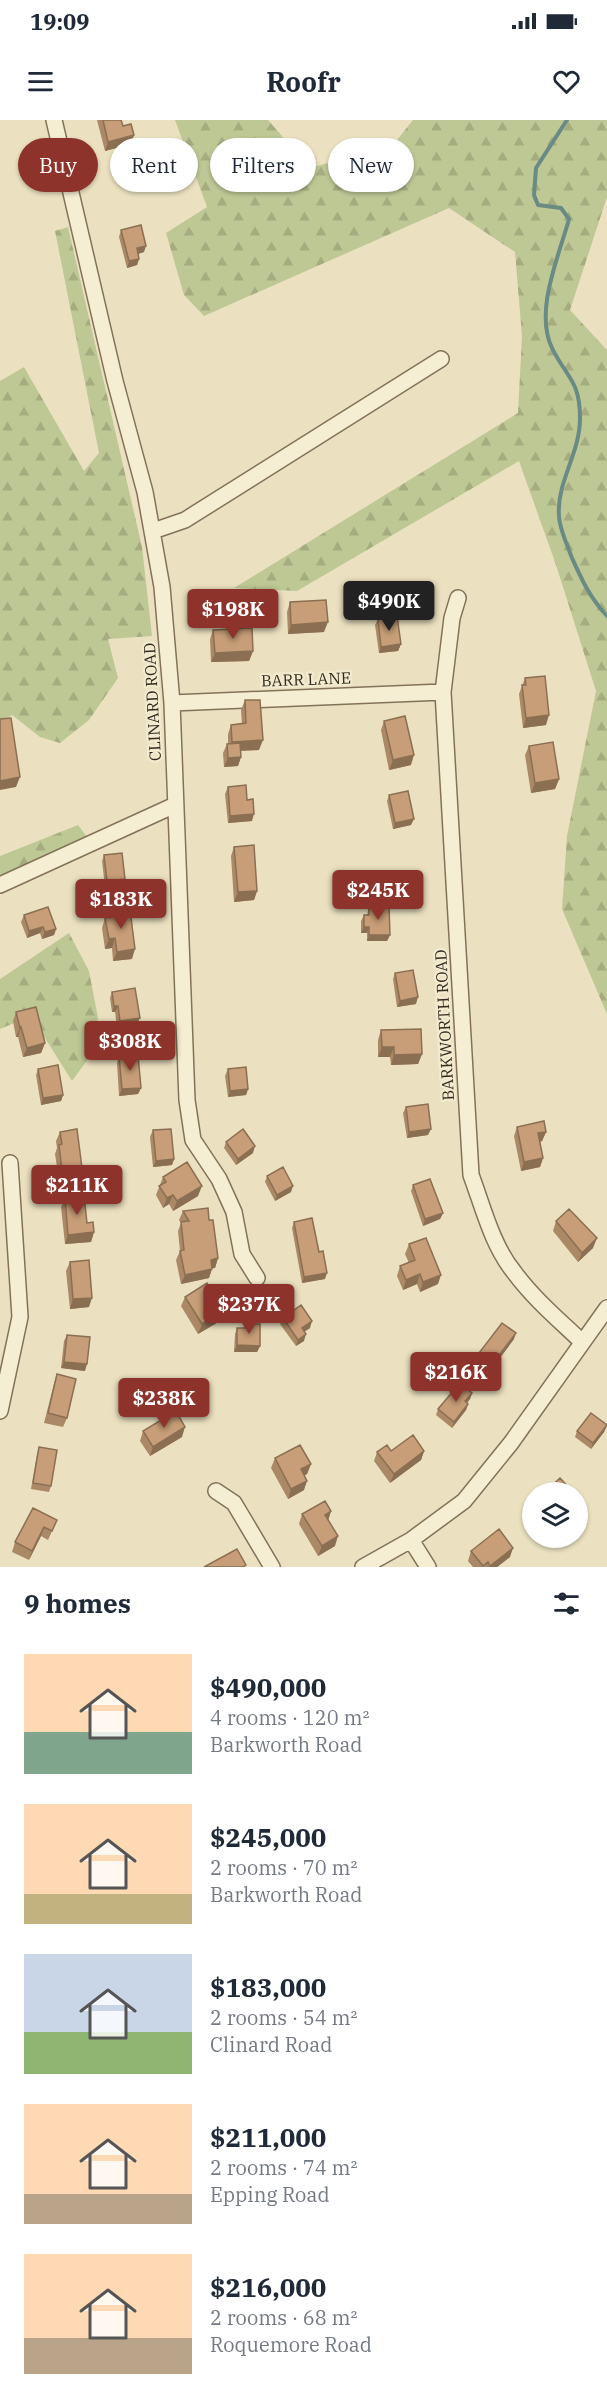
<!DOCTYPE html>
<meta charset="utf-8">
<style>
body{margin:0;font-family:"IBM Plex Serif",serif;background:#f2f2f3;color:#1f2937;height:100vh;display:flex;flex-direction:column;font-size:22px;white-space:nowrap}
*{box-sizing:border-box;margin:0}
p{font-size:20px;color:#747a83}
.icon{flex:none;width:33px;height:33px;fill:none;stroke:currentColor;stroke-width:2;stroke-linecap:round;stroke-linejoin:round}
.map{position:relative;height:1447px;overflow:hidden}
.side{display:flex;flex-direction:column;background:#fff;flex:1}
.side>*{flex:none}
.guide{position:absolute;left:18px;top:18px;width:572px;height:54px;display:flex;gap:12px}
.fabs{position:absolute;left:522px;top:1362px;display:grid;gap:12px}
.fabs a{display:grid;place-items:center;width:66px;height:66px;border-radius:50%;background:#fff;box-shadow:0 2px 4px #0004;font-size:30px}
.price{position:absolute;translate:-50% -51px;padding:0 14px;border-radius:6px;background:#8e332c;color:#fff;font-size:20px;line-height:39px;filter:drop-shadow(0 2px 3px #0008)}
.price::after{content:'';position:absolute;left:50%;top:36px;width:18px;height:14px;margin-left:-9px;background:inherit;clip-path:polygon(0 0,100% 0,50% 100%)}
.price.current{background:#222;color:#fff}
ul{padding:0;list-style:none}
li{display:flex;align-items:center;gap:18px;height:150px;padding:0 24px}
li span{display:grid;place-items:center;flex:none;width:168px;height:120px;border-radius:0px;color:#555}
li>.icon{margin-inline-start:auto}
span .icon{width:72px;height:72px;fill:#fffc;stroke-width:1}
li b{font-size:26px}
h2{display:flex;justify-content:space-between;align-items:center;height:72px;padding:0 24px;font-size:26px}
.tag{padding:0 21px;border-radius:27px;background:#fff;box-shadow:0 2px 4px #0004;font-size:21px;line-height:54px}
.tag.current{background:#8e332c;color:#fff}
.status{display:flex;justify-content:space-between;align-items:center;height:42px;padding:0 30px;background:#fff;direction:ltr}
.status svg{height:16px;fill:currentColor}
header{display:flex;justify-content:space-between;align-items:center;height:78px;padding:0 24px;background:#fff;font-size:27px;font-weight:800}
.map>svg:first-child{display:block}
.forest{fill:url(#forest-firs)}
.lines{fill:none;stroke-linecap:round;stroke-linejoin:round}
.stream{stroke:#6a8a84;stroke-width:4}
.minor-casing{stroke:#837259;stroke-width:18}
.minor{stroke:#f6eed2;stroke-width:15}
.wall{fill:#ab8866}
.shaded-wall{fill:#8b6f53}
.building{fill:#c79e77;stroke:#8b6f53;stroke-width:1.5}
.labels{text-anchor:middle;stroke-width:4.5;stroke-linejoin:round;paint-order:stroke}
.street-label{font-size:16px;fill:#33291d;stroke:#f3ebcf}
</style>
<div class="status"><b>19:09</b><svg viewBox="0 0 49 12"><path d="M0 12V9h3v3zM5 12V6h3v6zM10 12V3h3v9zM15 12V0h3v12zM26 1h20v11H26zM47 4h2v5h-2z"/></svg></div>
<header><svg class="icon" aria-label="menu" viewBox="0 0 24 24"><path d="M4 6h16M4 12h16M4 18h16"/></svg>Roofr<svg class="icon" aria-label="heart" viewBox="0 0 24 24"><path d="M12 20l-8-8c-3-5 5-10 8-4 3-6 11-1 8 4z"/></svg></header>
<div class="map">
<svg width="607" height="1447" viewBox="0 0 607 1447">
<defs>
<pattern id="forest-firs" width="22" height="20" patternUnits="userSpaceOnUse" patternTransform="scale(1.5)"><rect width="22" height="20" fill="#bec895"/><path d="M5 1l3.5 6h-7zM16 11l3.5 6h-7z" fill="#a4ac80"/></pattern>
</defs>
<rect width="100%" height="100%" fill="#ebe1c0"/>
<path class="forest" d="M 175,0 L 268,0 L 310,48 L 393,25 L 413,0 L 607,0 L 607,77 L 570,190 L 607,230 L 607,894 L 562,789 L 567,716 L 596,571 L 556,445 L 519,341 L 297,471 L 234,468 L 518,293 L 522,216 L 515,132 L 449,88 L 204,196 L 184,175 L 166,113 L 207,87 Z
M 68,107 L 142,427 L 152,516 L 108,519 L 118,558 L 89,600 L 60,623 L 40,617 L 12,595 L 0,603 L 0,261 L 24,247 L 84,351 L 99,333 L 55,111 Z
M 78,705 L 90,721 L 0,758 L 0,736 Z
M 69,813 L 89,851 L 98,898 L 91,935 L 72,961 L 31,896 L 0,909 L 0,859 Z"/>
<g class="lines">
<path class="stream" d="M 567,0 L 536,48 L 534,75 L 538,85 L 561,88 L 569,99 C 559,136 534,191 552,228 C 566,257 580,260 580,298 C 580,324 568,345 562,368 C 554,398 562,412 572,438 C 582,460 590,478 607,496"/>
<defs>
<path id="minor" d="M 54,0 L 115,261 L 145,372 L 162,467 L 172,583 L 187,980 L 193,1020 L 219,1059 L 234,1092 L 242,1134 L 257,1158
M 153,411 L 185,400 L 441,239
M 458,478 L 452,498 L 443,572 L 471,1055 C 483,1087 492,1125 514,1152 C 533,1178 559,1200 582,1222
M 172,583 L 443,572
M 0,765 L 175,685
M 0,1291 L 20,1197 L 10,1043
M 216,1371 L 234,1383 L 272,1447
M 411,1420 L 428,1447
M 363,1447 L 411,1420 L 464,1381 L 511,1323 L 607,1188"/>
</defs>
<use href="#minor" class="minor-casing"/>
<use href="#minor" class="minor"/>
</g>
<path class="wall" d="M 97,0 L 121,0 L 123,6 L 134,15 L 131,24 L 105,31 Z
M 121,110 L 144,132 L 138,134 L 139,139 L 137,145 L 127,148 L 119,117 Z
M 290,482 L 324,512 L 288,514 L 287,492 Z
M 378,499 L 401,524 L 398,531 L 379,533 L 375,505 Z
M 213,510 L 253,531 L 249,541 L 211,542 L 210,519 Z
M 525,558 L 546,605 L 523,608 L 519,574 Z
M 245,580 L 259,630 L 241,631 L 241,637 L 238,646 L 224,647 L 223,633 L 227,624 L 228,624 L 228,614 L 231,605 L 242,604 L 241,590 Z
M 384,601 L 411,645 L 389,650 L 381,610 Z
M 529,626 L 559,659 L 555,669 L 531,673 L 525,635 Z
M 228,667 L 247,680 L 252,701 L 228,703 L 225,674 Z
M 389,675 L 411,705 L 393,709 L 387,681 Z
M 234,727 L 257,771 L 254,780 L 234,782 L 231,736 Z
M 104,735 L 125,759 L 123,765 L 105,767 L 102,741 Z
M 369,787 L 390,815 L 387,821 L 367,821 L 367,813 L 361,813 L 361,801 L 364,795 L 367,795 Z
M 114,792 L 132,839 L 113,841 L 112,828 L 105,829 L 102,808 L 105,798 L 112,797 Z
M 24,795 L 56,809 L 54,815 L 42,819 L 40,813 L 27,818 L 21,802 Z
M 395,853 L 416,884 L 397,887 L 393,859 Z
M 112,872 L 137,904 L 117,907 L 115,892 L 112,892 L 110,878 Z
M 16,892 L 45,923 L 41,933 L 23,937 L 18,917 L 16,917 L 13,901 Z
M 381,910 L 422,934 L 418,944 L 391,945 L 390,937 L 378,937 L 378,920 Z
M 119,936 L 141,968 L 138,974 L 119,976 L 117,943 Z
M 38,949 L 63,975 L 61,981 L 41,985 L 36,955 Z
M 228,949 L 248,969 L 246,975 L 228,977 L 225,956 Z
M 406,987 L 428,1015 L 407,1018 L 403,993 Z
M 517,1007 L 546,1012 L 542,1021 L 540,1022 L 543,1038 L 540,1047 L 521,1051 L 514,1016 Z
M 153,1010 L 174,1039 L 172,1045 L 153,1047 L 150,1017 Z
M 60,1012 L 82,1048 L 79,1057 L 59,1060 L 55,1034 L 57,1028 L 56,1021 Z
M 226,1022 L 253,1033 L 236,1045 L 224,1028 Z
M 267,1056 L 291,1072 L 275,1081 L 265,1062 Z
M 163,1057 L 198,1076 L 173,1091 L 169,1084 L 163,1088 L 156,1075 Z
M 413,1065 L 443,1093 L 440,1099 L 423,1106 L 411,1071 Z
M 65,1078 L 94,1112 L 91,1122 L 65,1124 L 61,1087 Z
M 183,1091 L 209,1100 L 218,1138 L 215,1148 L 212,1148 L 209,1158 L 181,1164 L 176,1140 L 180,1131 L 178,1111 L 181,1103 L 179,1100 Z
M 556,1101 L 593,1128 L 578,1142 L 553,1111 Z
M 294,1102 L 319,1132 L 325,1159 L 302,1163 L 292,1108 Z
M 409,1124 L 438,1164 L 420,1172 L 417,1164 L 403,1170 L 397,1156 L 400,1146 L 409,1143 L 405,1134 Z
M 70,1142 L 89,1187 L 70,1189 L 66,1151 Z
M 185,1177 L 217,1178 L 233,1185 L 230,1195 L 198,1214 L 181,1186 Z
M 283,1198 L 310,1208 L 304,1212 L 304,1221 L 296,1226 L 280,1204 Z
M 245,1204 L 260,1226 L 257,1232 L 234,1232 L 235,1214 L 237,1208 L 244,1208 Z
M 67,1215 L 85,1251 L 61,1248 L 64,1221 Z
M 514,1219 L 491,1250 L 477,1239 L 479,1233 Z
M 57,1254 L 67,1298 L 63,1307 L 44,1303 L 54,1264 Z
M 472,1273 L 470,1279 L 467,1283 L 468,1284 L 466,1290 L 452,1308 L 436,1295 L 438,1289 Z
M 607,1305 L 604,1312 L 591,1329 L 575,1317 L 577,1311 Z
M 143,1311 L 182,1317 L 150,1336 L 140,1321 Z
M 39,1327 L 51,1366 L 49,1372 L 31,1369 L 37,1334 Z
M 391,1331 L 424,1331 L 421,1340 L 390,1363 L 374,1341 L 377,1332 Z
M 275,1338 L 311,1344 L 307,1354 L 305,1355 L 304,1370 L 288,1379 L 271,1348 Z
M 532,1384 L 532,1400 L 528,1395 Z
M 33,1388 L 53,1409 L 48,1420 L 41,1416 L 29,1440 L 12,1432 L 15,1422 Z
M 331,1391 L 328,1400 L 335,1426 L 318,1436 L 299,1404 L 302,1394 Z
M 471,1431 L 510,1437 L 497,1447 L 473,1447 L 468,1441 Z"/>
<path class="shaded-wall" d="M 134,15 L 131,24 L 105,31 L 108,22 Z
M 146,126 L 144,132 L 134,135 L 137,128 Z
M 139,139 L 137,145 L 127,148 L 129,141 Z
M 328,502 L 324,512 L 288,514 L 291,505 Z
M 401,524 L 398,531 L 379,533 L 381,527 Z
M 253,531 L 249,541 L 211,542 L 215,533 Z
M 549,595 L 546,605 L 523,608 L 526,598 Z
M 263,620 L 259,630 L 229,631 L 232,622 Z
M 414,635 L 411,645 L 389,650 L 393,640 Z
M 241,637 L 238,646 L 224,647 L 228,638 Z
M 20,657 L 16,667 L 0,670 L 0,661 Z
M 559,659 L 555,669 L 531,673 L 535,663 Z
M 254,694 L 252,701 L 228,703 L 230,696 Z
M 414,699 L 411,705 L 393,709 L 395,703 Z
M 125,759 L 123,765 L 105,767 L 107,761 Z
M 257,771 L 254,780 L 234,782 L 238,772 Z
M 43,807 L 40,813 L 27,818 L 29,811 Z
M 364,807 L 369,807 L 367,813 L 361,813 Z
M 56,809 L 54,815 L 42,819 L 45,812 Z
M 369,815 L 390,815 L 387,821 L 367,821 Z
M 115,818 L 112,828 L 105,829 L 109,819 Z
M 135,829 L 132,839 L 113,841 L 117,832 Z
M 418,877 L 416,884 L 397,887 L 400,881 Z
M 114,886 L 118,886 L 115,892 L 112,892 Z
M 140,898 L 137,904 L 117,907 L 120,901 Z
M 21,907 L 18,917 L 16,917 L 20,908 Z
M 45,923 L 41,933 L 23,937 L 27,928 Z
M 382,927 L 394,927 L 390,937 L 378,937 Z
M 422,934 L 418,944 L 391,945 L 394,935 Z
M 141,968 L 138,974 L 119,976 L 122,969 Z
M 248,969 L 246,975 L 228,977 L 230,971 Z
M 63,975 L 61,981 L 41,985 L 43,978 Z
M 431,1009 L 428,1015 L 407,1018 L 409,1012 Z
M 546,1012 L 542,1021 L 535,1023 L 538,1013 Z
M 255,1026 L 253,1033 L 236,1045 L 238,1039 Z
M 543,1038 L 540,1047 L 521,1051 L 524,1042 Z
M 174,1039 L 172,1045 L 153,1047 L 156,1041 Z
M 82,1048 L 79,1057 L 59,1060 L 62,1050 Z
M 202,1066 L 198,1076 L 173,1091 L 177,1081 Z
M 293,1066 L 291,1072 L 275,1081 L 277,1075 Z
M 173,1075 L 169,1084 L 163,1088 L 167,1078 Z
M 443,1093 L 440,1099 L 423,1106 L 425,1099 Z
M 94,1112 L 91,1122 L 65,1124 L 68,1115 Z
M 597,1118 L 593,1128 L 578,1142 L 582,1133 Z
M 218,1138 L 215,1148 L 207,1149 L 211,1140 Z
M 212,1149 L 209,1158 L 181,1164 L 185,1155 Z
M 327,1153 L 325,1159 L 302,1163 L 304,1157 Z
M 420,1154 L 417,1164 L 403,1170 L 406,1160 Z
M 441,1155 L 438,1164 L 420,1172 L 423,1162 Z
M 92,1178 L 89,1187 L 70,1189 L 73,1179 Z
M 233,1185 L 230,1195 L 198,1214 L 202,1204 Z
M 312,1201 L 310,1208 L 299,1215 L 302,1208 Z
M 516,1213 L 514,1219 L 491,1250 L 493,1243 Z
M 306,1214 L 304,1221 L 296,1226 L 298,1220 Z
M 237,1225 L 260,1226 L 257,1232 L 234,1232 Z
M 64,1242 L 87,1244 L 85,1251 L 61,1248 Z
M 472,1273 L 470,1279 L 463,1288 L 465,1281 Z
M 468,1284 L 466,1290 L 452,1308 L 454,1302 Z
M 607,1305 L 604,1312 L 591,1329 L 593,1323 Z
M 185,1307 L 182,1317 L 150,1336 L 153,1327 Z
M 424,1331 L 421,1340 L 390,1363 L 394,1354 Z
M 311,1344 L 307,1354 L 298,1359 L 301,1349 Z
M 307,1361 L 304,1370 L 288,1379 L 291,1369 Z
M 331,1391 L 328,1401 L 325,1395 Z
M 44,1407 L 41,1416 L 29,1440 L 32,1431 Z
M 338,1416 L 335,1426 L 318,1436 L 322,1426 Z
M 513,1428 L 510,1437 L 497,1447 L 490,1447 L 490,1446 Z"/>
<path class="building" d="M 103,0 L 121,0 L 123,6 L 131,4 L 134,15 L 108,22 Z
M 141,105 L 146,126 L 137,128 L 139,139 L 129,141 L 121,110 Z
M 326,480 L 328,502 L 291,505 L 290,482 Z
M 397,496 L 401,524 L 381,527 L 378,499 Z
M 252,508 L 253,531 L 215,533 L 213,510 Z
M 545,556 L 549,595 L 526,598 L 522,565 L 526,565 L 525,558 Z
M 245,580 L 260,580 L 263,620 L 232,622 L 231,605 L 246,603 Z
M 405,596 L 414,635 L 393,640 L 384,601 Z
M 11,598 L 20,657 L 0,661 L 0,599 Z
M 553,622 L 559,659 L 535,663 L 529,626 Z
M 240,623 L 241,637 L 228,638 L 227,624 Z
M 246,665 L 247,680 L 253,679 L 254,694 L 230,696 L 228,667 Z
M 408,671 L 414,699 L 395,703 L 389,675 Z
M 254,725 L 257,771 L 238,772 L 234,727 Z
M 122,733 L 125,759 L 107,761 L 104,735 Z
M 389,786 L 390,815 L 369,815 L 369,807 L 364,807 L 364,795 L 369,795 L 369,787 Z
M 48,787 L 56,809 L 45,812 L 43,807 L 29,811 L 24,795 Z
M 130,790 L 135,829 L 117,832 L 115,818 L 109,819 L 105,798 L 114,797 L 114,792 Z
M 413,850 L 418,877 L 400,881 L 395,853 Z
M 135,868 L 140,898 L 120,901 L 118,886 L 114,886 L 112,872 Z
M 36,887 L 45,923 L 27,928 L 21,907 L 20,908 L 16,892 Z
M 421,909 L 422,934 L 394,935 L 394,927 L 382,927 L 381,910 Z
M 138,935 L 141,968 L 122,969 L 119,936 Z
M 58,945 L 63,975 L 43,978 L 38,949 Z
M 246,947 L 248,969 L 230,971 L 228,949 Z
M 428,984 L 431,1009 L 409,1012 L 406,987 Z
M 544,1001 L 546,1012 L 538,1013 L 543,1038 L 524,1042 L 517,1007 Z
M 77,1009 L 82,1048 L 62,1050 L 59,1025 L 62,1024 L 60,1012 Z
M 171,1009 L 174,1039 L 156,1041 L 153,1010 Z
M 243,1009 L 255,1026 L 238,1039 L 226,1022 Z
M 187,1042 L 202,1066 L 177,1081 L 173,1075 L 167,1078 L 159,1066 L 166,1062 L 163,1057 Z
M 283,1047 L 293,1066 L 277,1075 L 267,1056 Z
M 430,1059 L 443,1093 L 425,1099 L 413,1065 Z
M 84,1076 L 87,1103 L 93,1102 L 94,1112 L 68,1115 L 65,1078 Z
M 208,1088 L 209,1100 L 213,1100 L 218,1138 L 211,1140 L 212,1149 L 185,1155 L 180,1131 L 184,1130 L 181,1102 L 189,1101 L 183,1091 Z
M 569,1089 L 597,1118 L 582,1133 L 556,1101 Z
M 312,1098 L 319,1132 L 323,1131 L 327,1153 L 304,1157 L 294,1102 Z
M 426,1118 L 441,1155 L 423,1162 L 420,1154 L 406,1160 L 400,1146 L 415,1140 L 409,1124 Z
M 89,1140 L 92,1178 L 73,1179 L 70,1142 Z
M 207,1163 L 217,1178 L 225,1172 L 233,1185 L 202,1204 L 185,1177 Z
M 301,1185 L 312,1201 L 302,1208 L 306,1214 L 298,1220 L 283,1198 Z
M 502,1203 L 516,1213 L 493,1243 L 479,1233 Z
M 245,1204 L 260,1204 L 260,1226 L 237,1225 L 237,1208 L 245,1208 Z
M 67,1215 L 90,1217 L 87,1244 L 64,1242 Z
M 57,1254 L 76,1259 L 67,1298 L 48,1293 Z
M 460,1263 L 472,1273 L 465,1281 L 468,1284 L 454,1302 L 438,1289 Z
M 176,1291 L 185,1307 L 153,1327 L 143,1311 Z
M 591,1293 L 607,1305 L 593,1323 L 577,1311 Z
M 413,1315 L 424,1331 L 394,1354 L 377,1332 L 387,1325 L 391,1331 Z
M 300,1325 L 311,1344 L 301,1349 L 307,1361 L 291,1369 L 275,1338 Z
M 39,1327 L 57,1330 L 51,1366 L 33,1363 Z
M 560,1358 L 573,1372 L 545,1372 Z
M 325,1381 L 331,1391 L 325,1395 L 338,1416 L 322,1426 L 302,1394 Z
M 33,1388 L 57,1400 L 52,1411 L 44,1407 L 32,1431 L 15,1422 Z
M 499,1409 L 513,1428 L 490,1446 L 488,1442 L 483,1446 L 471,1431 Z
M 237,1429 L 246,1445 L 243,1447 L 204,1447 Z"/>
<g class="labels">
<g class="street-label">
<text transform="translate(306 559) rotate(-2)" y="6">BARR LANE</text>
<text transform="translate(152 582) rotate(-93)" y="6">CLINARD ROAD</text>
<text transform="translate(444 905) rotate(-93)" y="6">BARKWORTH ROAD</text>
</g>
</g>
</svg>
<div class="fabs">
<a><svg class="icon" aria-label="layers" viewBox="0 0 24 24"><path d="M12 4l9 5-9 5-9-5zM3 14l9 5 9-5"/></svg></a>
</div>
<b class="price current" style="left:389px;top:512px">$490K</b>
<b class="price" style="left:233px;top:520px">$198K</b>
<b class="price" style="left:378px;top:801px">$245K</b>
<b class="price" style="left:121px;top:810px">$183K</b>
<b class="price" style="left:130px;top:952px">$308K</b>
<b class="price" style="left:77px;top:1096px">$211K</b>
<b class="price" style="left:249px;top:1215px">$237K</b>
<b class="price" style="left:456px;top:1283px">$216K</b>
<b class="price" style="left:164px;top:1309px">$238K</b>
<div class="guide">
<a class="tag current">Buy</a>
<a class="tag">Rent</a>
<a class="tag">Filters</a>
<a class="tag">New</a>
</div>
</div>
<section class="side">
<h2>9 homes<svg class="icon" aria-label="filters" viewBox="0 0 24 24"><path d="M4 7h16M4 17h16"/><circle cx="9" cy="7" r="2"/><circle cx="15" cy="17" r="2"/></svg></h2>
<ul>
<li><span style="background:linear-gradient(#ffd9b3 65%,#7fa58c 0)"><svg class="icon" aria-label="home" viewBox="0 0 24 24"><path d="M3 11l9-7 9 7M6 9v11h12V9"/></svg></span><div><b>$490,000</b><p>4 rooms · 120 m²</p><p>Barkworth Road</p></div></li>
<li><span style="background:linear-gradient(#ffd9b3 75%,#c2b280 0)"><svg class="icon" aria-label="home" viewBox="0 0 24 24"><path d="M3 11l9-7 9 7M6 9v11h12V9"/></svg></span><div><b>$245,000</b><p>2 rooms · 70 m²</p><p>Barkworth Road</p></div></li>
<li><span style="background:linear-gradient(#c9d6e8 65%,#8fb573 0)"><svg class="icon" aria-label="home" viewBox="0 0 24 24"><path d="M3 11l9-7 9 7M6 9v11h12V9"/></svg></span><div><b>$183,000</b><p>2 rooms · 54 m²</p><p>Clinard Road</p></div></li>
<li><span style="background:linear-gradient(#ffd9b3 75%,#b9a48a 0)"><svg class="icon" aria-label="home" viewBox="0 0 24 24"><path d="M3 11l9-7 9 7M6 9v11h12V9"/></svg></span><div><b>$211,000</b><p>2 rooms · 74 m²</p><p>Epping Road</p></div></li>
<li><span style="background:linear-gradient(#ffd9b3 70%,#b9a48a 0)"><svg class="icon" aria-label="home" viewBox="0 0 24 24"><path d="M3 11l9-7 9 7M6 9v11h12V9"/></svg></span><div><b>$216,000</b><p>2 rooms · 68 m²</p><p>Roquemore Road</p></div></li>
</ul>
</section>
